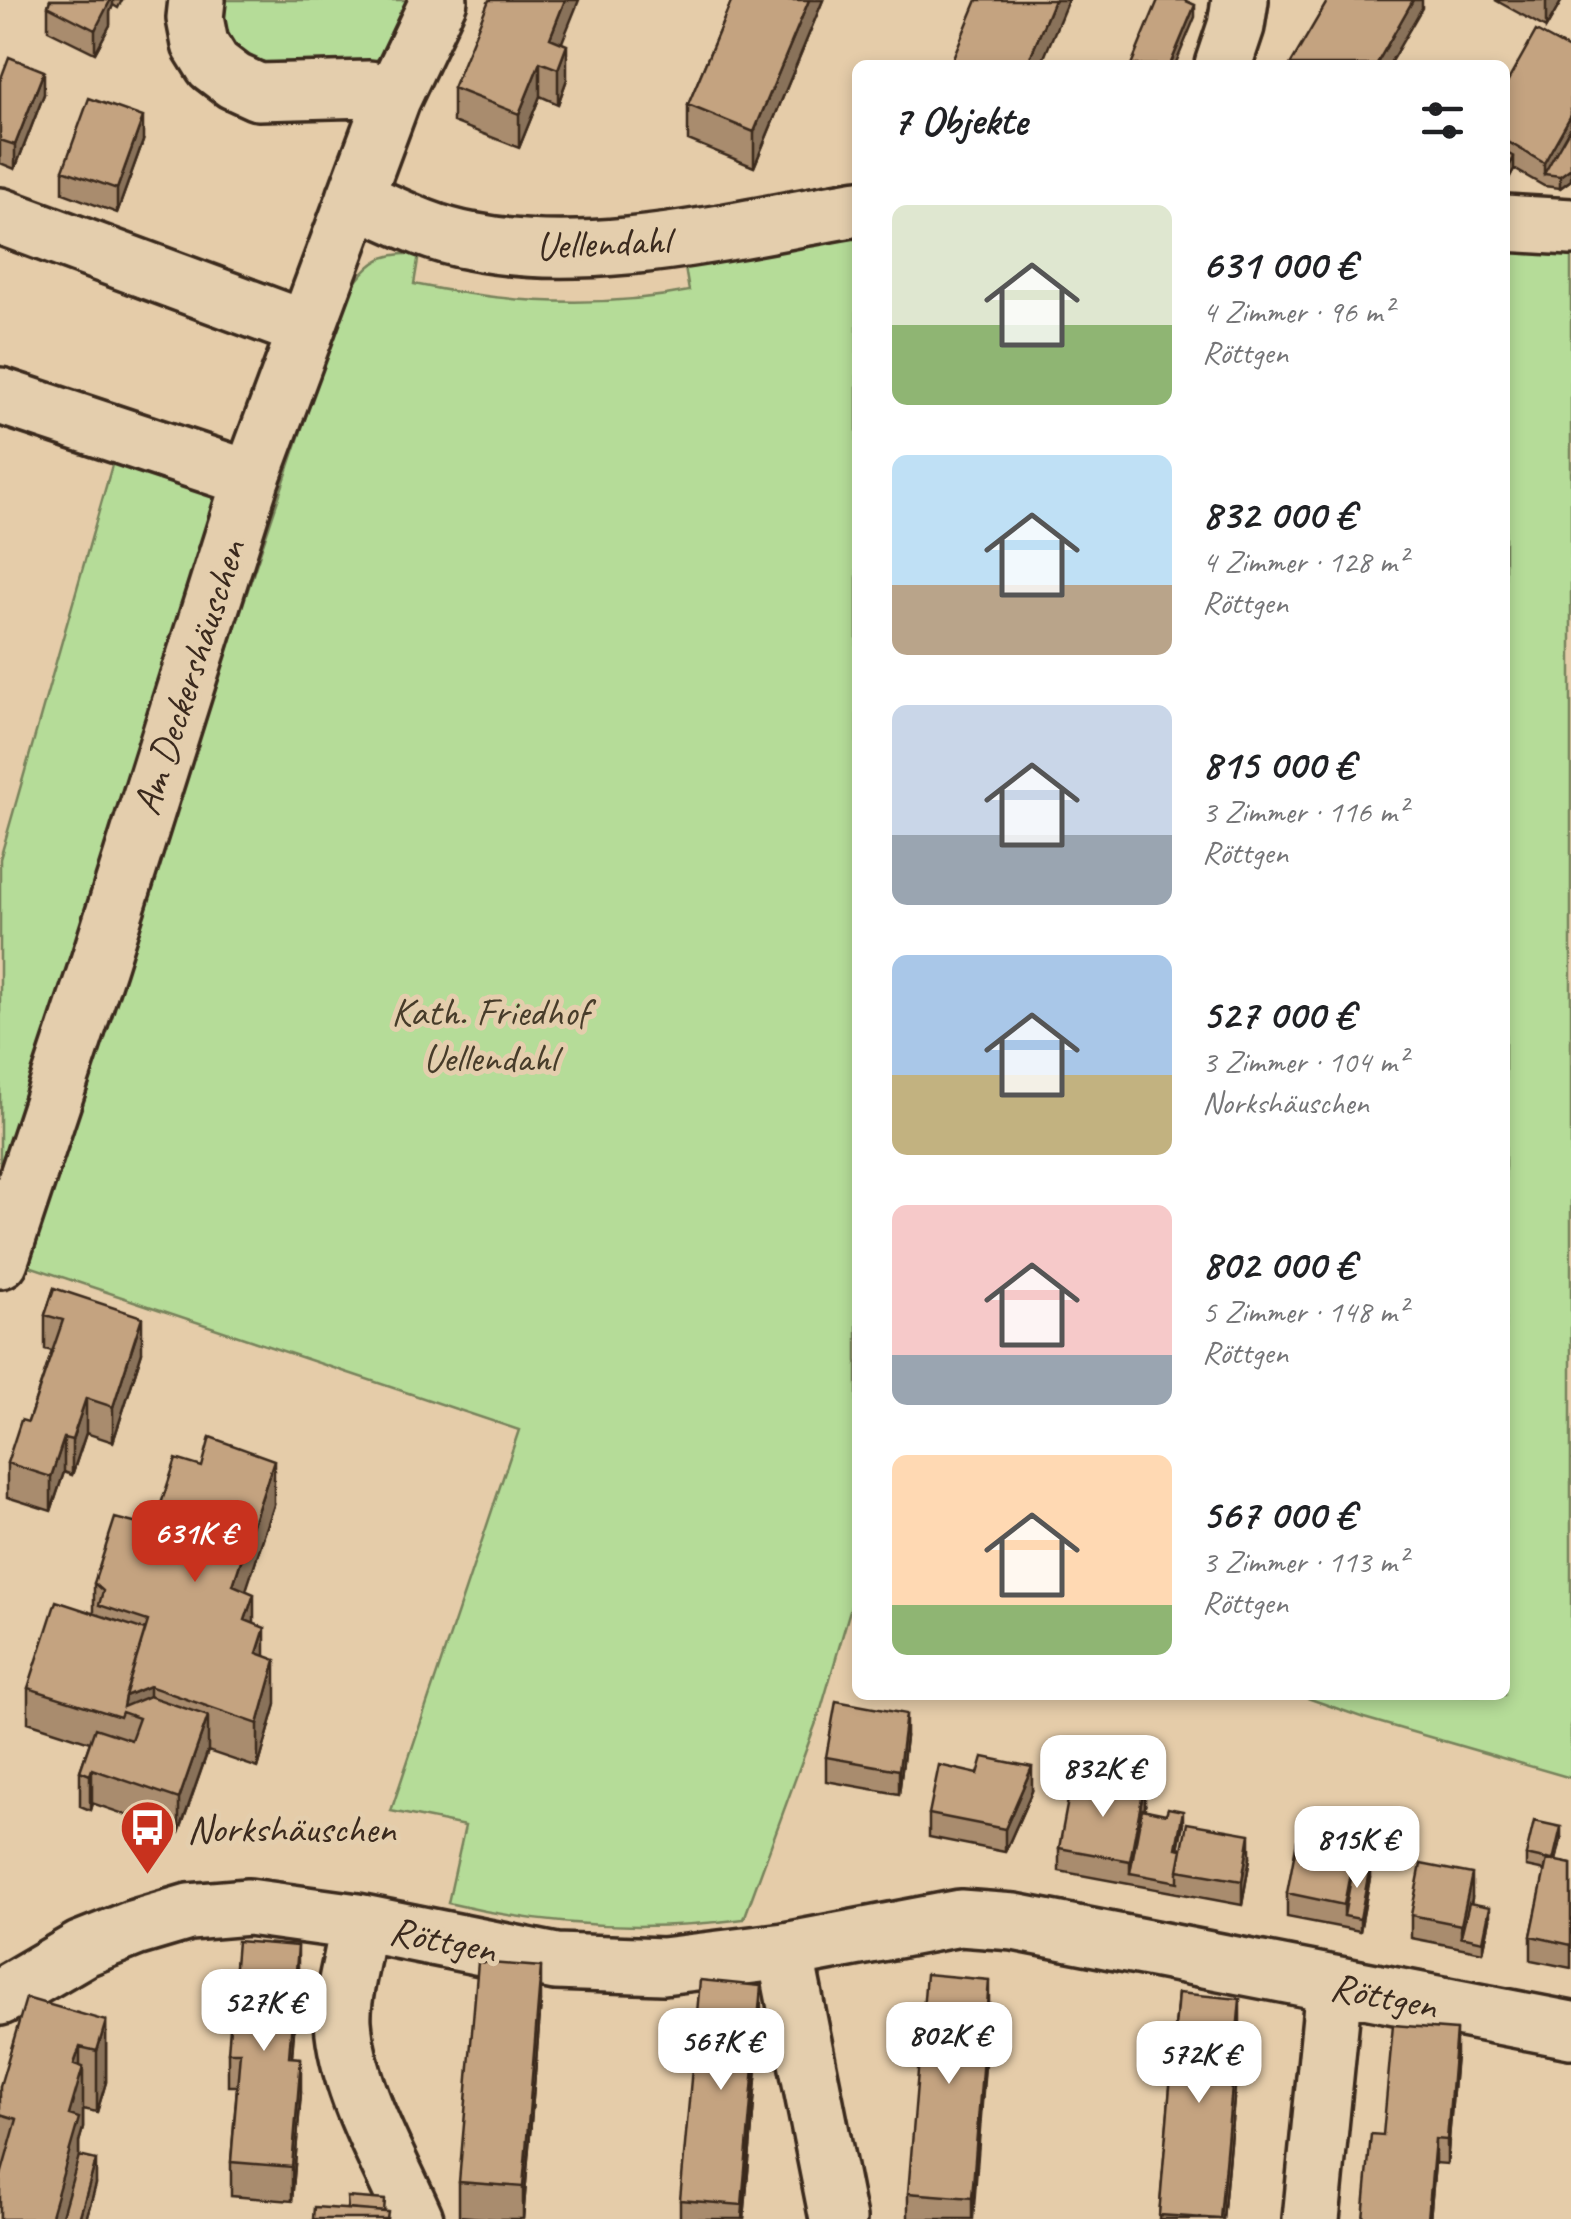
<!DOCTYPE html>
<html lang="de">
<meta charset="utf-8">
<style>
body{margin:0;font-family:Caveat,sans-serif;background:#f6f6f6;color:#202124;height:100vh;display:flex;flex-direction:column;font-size:38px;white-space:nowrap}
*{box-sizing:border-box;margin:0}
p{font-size:32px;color:#757577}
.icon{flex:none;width:55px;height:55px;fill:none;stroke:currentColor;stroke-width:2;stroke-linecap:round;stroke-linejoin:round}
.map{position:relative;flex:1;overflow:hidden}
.sheet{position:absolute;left:852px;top:60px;width:658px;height:1640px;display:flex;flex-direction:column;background:#fff;border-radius:15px;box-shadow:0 5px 15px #0003}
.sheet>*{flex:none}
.price{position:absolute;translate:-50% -85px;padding:0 22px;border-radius:20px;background:#fff;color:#222;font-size:32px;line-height:65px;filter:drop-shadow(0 2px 5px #0008)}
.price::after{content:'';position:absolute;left:50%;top:60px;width:30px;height:22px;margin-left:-15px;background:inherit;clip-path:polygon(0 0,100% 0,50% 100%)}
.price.current{background:#c8321e;color:#fff}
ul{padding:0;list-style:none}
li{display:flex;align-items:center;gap:30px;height:250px;padding:0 40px}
li span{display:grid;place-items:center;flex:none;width:280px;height:200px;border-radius:15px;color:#555}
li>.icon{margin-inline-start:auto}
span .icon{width:120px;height:120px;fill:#fffc;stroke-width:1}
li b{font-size:42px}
h2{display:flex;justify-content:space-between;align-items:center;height:120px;padding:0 40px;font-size:42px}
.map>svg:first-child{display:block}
.green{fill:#b5dc98;stroke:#78835b;stroke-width:2.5}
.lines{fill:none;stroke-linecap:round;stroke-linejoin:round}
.minor-casing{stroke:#3b2a1e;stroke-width:62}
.minor{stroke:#e4cead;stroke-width:55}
.wall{fill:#a98c6e;stroke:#3b2a1e;stroke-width:2.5}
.shaded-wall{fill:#89725a;stroke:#3b2a1e;stroke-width:2.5}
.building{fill:#c4a380;stroke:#3b2a1e;stroke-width:2.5}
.labels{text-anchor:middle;stroke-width:10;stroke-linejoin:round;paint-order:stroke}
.street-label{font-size:40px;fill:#3b2a1e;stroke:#e4cead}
.park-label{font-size:40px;fill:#473c2a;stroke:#e4cead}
.poi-label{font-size:40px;fill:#3b2a1e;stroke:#e4cead;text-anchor:start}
</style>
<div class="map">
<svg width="1571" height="2219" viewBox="0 0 1571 2219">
<rect width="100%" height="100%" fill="#e5cca9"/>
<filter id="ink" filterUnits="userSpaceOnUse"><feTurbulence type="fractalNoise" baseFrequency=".01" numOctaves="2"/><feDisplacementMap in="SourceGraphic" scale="20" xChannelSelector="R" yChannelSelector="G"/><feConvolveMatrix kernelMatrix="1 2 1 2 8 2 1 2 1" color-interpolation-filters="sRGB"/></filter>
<g filter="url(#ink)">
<path class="green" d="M 211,0 L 411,0 L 389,51 L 363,69 L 234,66 Z
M 857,229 L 857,1586 L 821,1709 L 744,1919 C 644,1932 547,1927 448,1903 L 465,1826 L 391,1811 L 519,1430 L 29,1266 L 182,787 L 347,293 C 371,262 378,252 419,254 L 414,284 C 504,303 598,309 689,291 L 683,256 Z
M 1505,249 L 1571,254 L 1571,1778 L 1364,1718 L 1299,1695 L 1505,1695 Z
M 122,430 L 224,485 L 0,1177 L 0,859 Z"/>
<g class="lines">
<defs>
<path id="minor" d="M 197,0 L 195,18 L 200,44 L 213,65 L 234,81 L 258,92 L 369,89 L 392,99
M 1223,65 L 1236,26 L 1240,0
M 355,198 C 392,214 429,234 470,241 C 595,266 734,229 858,208
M 0,216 L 306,329
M 1505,223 L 1571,227
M 0,396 L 251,479
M 0,1260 L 98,965 L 251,479 L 392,99 L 439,0
M 357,1922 C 356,1955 341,1990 343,2022 C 347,2088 389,2159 415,2219
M 785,1951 L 838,2219
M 0,1997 L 82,1949 L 135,1928 L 189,1912 L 248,1907 L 357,1922 L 556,1962 L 663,1966 L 785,1951 L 960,1918 L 1014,1922 L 1571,2030
M 1311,2219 L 1334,1986"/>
</defs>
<use href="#minor" class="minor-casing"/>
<use href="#minor" class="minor"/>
</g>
<path class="wall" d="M 50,0 L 122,0 L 118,8 L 113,5 L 110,12 L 110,25 L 95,53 L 48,30 L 48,6 Z
M 732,0 L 823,0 L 754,167 L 688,140 L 688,105 Z
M 1495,0 L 1562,0 L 1546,28 Z
M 562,43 L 567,79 L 558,104 L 540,96 L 519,148 L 453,122 L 453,88 Z
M 1571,50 L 1571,180 L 1560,188 L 1544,186 L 1514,169 L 1506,184 L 1505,86 Z
M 0,81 L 44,94 L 15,169 L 0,163 Z
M 143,141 L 117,213 L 63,193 L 63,170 Z
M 54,1288 L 142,1352 L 113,1442 L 86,1433 L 72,1475 L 64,1472 L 51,1511 L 7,1497 L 7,1463 L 28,1422 L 52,1351 L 45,1349 L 45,1315 Z
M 274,1505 L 245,1591 L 254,1624 L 265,1656 L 276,1704 L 258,1768 L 208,1751 L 179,1833 L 92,1803 L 90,1810 L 80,1806 L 80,1771 L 90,1742 L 28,1722 L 28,1688 L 94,1613 L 94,1583 L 153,1528 Z
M 906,1737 L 899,1794 L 826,1781 L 826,1757 Z
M 1032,1791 L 1005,1852 L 929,1837 L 929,1814 Z
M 1145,1806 L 1144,1809 L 1183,1823 L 1178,1848 L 1250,1858 L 1242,1905 L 1059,1871 L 1059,1848 Z
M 1561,1839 L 1556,1861 L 1571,1864 L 1571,1968 L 1531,1960 L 1531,1936 L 1545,1871 L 1526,1867 L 1526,1855 Z
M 1354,1863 L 1370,1878 L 1360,1931 L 1287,1917 L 1287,1893 Z
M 1472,1898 L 1471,1904 L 1490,1919 L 1483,1952 L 1411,1938 L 1411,1915 Z
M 298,1981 L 292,2057 L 301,2092 L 292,2201 L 231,2196 L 231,2162 L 237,2086 L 228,2086 L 228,2052 Z
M 1178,1993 L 1240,2033 L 1223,2219 L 1159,2219 Z
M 541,2001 L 523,2219 L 495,2219 L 459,2216 L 459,2182 Z
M 989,2014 L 973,2219 L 908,2219 L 908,2193 Z
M 761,2020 L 744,2219 L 680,2219 L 680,2200 Z
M 106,2021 L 106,2082 L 97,2112 L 83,2109 L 83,2128 L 79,2142 L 79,2156 L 96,2184 L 86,2219 L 0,2219 L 0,2086 Z
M 1456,2054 L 1447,2164 L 1435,2163 L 1430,2219 L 1363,2219 Z"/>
<path class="shaded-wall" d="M 105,0 L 113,0 L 113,5 L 110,12 L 110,25 L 95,53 L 95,30 Z
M 565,0 L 579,0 L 552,67 L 550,38 Z
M 809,0 L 823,0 L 754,167 L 754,132 Z
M 1054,0 L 1068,0 L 1041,65 L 1027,65 Z
M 1413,0 L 1422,0 L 1422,8 L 1389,65 L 1376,65 Z
M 1546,0 L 1562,0 L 1546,28 Z
M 1195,5 L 1195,17 L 1175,65 L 1170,65 Z
M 567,45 L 567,79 L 558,104 L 558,69 Z
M 540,62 L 540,96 L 519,148 L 519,114 Z
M 44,71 L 44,94 L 15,169 L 15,145 Z
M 1571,115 L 1571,139 L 1544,174 L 1544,163 Z
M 143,117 L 143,141 L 117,213 L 117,189 Z
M 1514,157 L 1514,169 L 1506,184 L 1506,172 Z
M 1571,168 L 1571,180 L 1560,188 L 1560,176 Z
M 142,1317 L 142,1352 L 113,1442 L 113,1407 Z
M 86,1398 L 86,1433 L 72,1475 L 72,1440 Z
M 64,1438 L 64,1472 L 51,1511 L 51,1477 Z
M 274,1460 L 274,1505 L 233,1630 L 233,1585 Z
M 254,1594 L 254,1638 L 245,1620 Z
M 265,1628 L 265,1672 L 257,1653 Z
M 276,1660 L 276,1704 L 258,1768 L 258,1724 Z
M 149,1686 L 149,1730 L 139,1718 L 123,1707 L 125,1696 Z
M 906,1714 L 906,1737 L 899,1794 L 899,1770 Z
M 208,1716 L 208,1750 L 179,1833 L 179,1799 Z
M 1032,1767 L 1032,1791 L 1005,1852 L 1005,1829 Z
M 92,1769 L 92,1803 L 90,1810 L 90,1775 Z
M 1145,1782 L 1145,1806 L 1132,1873 L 1130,1873 L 1130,1861 Z
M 1183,1811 L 1183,1823 L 1176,1860 L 1176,1848 Z
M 1561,1827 L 1561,1839 L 1553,1873 L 1553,1861 Z
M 1250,1834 L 1250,1858 L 1242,1905 L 1242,1881 Z
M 1354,1852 L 1354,1875 L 1344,1916 L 1344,1905 Z
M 1370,1866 L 1370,1878 L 1360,1931 L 1360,1919 Z
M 1472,1874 L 1472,1898 L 1464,1937 L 1461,1936 L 1461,1925 Z
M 1490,1907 L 1490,1919 L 1483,1952 L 1483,1941 Z
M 298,1946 L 298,1981 L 289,2091 L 289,2057 Z
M 541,1967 L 541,2001 L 523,2219 L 523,2187 Z
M 989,1980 L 989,2014 L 972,2219 L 972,2198 Z
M 761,1986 L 761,2020 L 744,2219 L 742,2219 Z
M 1240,1999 L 1240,2033 L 1223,2219 L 1220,2219 Z
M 106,2021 L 106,2082 L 97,2112 L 97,2051 Z
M 1456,2030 L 1456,2054 L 1447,2164 L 1447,2140 Z
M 80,2047 L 80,2079 L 83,2067 L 83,2128 L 79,2142 L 79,2179 L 68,2219 L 50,2219 L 69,2115 L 74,2064 Z
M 301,2058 L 301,2092 L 292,2201 L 292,2167 Z
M 1435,2139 L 1435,2163 L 1430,2219 L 1428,2219 Z
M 96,2160 L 96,2184 L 86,2219 L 79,2219 Z"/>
<path class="building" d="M 50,0 L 108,0 L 110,1 L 95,30 L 48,6 Z
M 489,0 L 565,0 L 550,38 L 567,45 L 558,69 L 540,62 L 519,114 L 453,88 Z
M 732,0 L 809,0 L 754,132 L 688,105 Z
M 977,0 L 1054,0 L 1027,65 L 950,65 Z
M 1158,0 L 1184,0 L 1195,5 L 1170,65 L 1131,65 Z
M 1328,0 L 1413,0 L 1376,65 L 1290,65 Z
M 1536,31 L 1571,50 L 1571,115 L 1544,163 L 1505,140 L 1505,86 Z
M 9,57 L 44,71 L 15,145 L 0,140 L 0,81 Z
M 89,98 L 143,117 L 117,189 L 63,170 Z
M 1570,128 L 1571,168 L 1560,176 L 1544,174 Z
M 1505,152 L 1514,157 L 1506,172 L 1505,171 Z
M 54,1288 L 142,1317 L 113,1407 L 86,1398 L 72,1440 L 64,1438 L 51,1477 L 7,1463 L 21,1420 L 28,1422 L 63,1320 L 45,1315 Z
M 210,1437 L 274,1460 L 233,1585 L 254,1594 L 245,1620 L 265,1628 L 257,1653 L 276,1660 L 258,1724 L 149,1686 L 125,1696 L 148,1621 L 99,1605 L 103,1591 L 94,1583 L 115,1518 L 153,1528 L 176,1459 L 202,1467 Z
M 56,1601 L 145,1630 L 125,1696 L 123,1707 L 149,1696 L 208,1716 L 179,1799 L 92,1769 L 90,1775 L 80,1771 L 95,1728 L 131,1740 L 139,1718 L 122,1712 L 120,1717 L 28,1688 Z
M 836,1701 L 906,1714 L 899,1770 L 826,1757 Z
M 983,1757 L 1032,1767 L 1005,1829 L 929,1814 L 939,1765 L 978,1774 Z
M 1118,1777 L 1145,1782 L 1130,1861 L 1059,1848 L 1071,1784 L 1116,1793 Z
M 1168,1808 L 1183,1811 L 1176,1848 L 1182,1849 L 1178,1870 L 1178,1882 L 1130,1873 L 1142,1809 L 1166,1814 Z
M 1534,1821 L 1561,1827 L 1553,1861 L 1526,1855 Z
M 1187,1823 L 1250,1834 L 1242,1881 L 1178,1870 Z
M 1297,1840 L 1354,1852 L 1344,1905 L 1287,1893 Z
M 1547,1859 L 1571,1864 L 1571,1945 L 1531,1936 Z
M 1354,1863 L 1370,1866 L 1360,1919 L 1344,1916 Z
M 1421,1864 L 1472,1874 L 1461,1925 L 1411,1915 Z
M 1469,1903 L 1490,1907 L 1483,1941 L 1461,1936 Z
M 237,1941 L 298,1946 L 289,2057 L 301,2058 L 292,2167 L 231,2162 L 240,2052 L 228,2052 Z
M 478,1962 L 541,1967 L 523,2187 L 459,2182 Z
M 926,1974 L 989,1980 L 972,2198 L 908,2193 Z
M 700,1980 L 761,1986 L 742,2205 L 680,2200 Z
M 1178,1993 L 1240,1999 L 1220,2219 L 1159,2215 Z
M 26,1998 L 106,2021 L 97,2051 L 80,2047 L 74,2064 L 83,2067 L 69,2115 L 79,2118 L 50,2219 L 0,2219 L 0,2179 L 17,2119 L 0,2114 L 0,2086 Z
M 1393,2025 L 1456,2030 L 1447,2140 L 1435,2139 L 1428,2219 L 1363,2219 L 1371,2134 L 1383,2135 Z
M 79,2156 L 96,2160 L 79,2219 L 61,2219 Z
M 347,2197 L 385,2200 L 384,2212 L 348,2209 Z
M 314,2207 L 388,2212 L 387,2219 L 313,2219 Z"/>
</g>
<defs>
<symbol id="bus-pin" viewBox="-11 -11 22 30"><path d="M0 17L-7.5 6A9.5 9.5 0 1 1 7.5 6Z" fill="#c8321e" stroke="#e4cead"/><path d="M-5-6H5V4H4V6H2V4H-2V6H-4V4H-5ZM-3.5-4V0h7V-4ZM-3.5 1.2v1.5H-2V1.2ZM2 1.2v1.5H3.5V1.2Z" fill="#fff"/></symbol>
</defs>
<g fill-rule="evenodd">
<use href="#bus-pin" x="116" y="1796" width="63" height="86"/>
</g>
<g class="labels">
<g class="street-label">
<text transform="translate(603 242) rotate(-3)" y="14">Uellendahl</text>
<text transform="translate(188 677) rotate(-72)" y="14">Am Deckershäuschen</text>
<text transform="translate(443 1939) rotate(11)" y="14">Röttgen</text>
<text transform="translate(1384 1995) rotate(11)" y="14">Röttgen</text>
</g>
<g class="park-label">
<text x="490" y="1025">Kath. Friedhof<tspan x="490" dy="46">Uellendahl</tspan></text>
</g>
<g class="poi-label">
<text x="187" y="1842">Norkshäuschen</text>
</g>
</g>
</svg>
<b class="price current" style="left:195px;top:1585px">631K €</b>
<b class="price" style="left:1103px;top:1820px">832K €</b>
<b class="price" style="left:1357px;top:1891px">815K €</b>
<b class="price" style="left:264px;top:2054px">527K €</b>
<b class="price" style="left:949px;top:2087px">802K €</b>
<b class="price" style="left:721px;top:2093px">567K €</b>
<b class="price" style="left:1199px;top:2106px">572K €</b>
<section class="sheet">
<h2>7 Objekte<svg class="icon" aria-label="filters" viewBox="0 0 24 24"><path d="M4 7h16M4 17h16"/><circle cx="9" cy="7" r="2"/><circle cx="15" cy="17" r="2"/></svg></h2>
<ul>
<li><span style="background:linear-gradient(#dfe7d0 60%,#8fb573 0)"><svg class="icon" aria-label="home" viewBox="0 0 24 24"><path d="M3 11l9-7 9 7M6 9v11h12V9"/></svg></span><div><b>631 000 €</b><p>4 Zimmer · 96 m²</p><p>Röttgen</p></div></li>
<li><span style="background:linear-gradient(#bfe0f5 65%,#b9a48a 0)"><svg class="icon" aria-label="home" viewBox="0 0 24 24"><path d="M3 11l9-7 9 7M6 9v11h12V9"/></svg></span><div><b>832 000 €</b><p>4 Zimmer · 128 m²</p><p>Röttgen</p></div></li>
<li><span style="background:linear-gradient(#c9d6e8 65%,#9aa5b1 0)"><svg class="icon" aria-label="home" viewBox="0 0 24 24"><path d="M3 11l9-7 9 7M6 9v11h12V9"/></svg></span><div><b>815 000 €</b><p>3 Zimmer · 116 m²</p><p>Röttgen</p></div></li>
<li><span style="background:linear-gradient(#a9c7e8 60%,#c2b280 0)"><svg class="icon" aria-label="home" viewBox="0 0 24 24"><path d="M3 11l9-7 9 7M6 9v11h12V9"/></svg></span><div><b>527 000 €</b><p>3 Zimmer · 104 m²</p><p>Norkshäuschen</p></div></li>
<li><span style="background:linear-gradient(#f6c9c9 75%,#9aa5b1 0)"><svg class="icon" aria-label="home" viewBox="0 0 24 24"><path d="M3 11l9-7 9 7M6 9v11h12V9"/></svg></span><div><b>802 000 €</b><p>5 Zimmer · 148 m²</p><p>Röttgen</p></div></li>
<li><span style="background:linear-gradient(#ffd9b3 75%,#8fb573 0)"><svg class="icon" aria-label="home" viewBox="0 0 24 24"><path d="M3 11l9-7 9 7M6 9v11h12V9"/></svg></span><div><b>567 000 €</b><p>3 Zimmer · 113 m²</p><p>Röttgen</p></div></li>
</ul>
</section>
</div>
